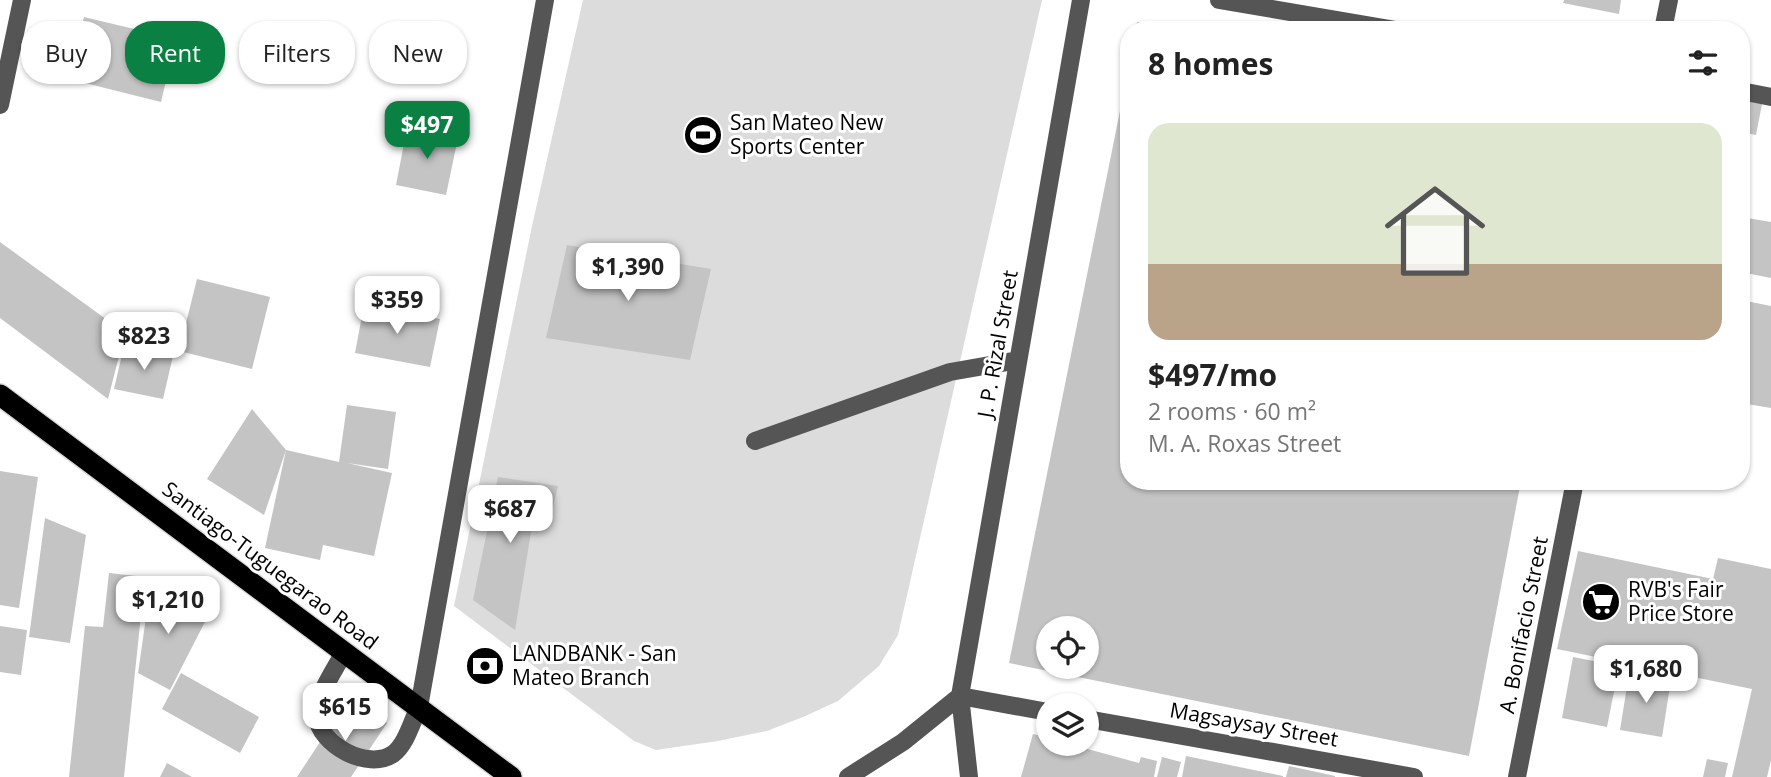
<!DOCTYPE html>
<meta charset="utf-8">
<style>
body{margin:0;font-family:"Open Sans",sans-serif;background:#f6f6f6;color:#222;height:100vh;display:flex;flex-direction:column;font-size:26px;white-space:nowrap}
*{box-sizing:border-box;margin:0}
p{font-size:23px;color:#767676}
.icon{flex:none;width:38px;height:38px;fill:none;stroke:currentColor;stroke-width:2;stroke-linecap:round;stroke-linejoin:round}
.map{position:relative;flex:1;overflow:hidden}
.drawer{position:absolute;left:1120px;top:21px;width:630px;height:469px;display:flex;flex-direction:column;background:#fff;border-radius:28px;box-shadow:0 2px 5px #0004}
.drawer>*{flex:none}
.guide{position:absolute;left:21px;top:21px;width:665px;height:63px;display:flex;gap:14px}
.fabs{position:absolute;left:1036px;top:616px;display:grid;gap:14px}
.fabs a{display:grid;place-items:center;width:63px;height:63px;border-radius:50%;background:#fff;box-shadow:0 2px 5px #0004;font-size:35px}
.price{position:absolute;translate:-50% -60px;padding:0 16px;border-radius:14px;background:#fff;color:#222;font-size:23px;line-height:46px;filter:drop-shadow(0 2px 4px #0008)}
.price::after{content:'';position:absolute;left:50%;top:42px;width:21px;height:16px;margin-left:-10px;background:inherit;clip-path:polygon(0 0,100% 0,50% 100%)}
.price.selected{background:#0b8043;color:#fff}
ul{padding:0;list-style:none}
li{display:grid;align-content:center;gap:14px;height:371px;padding:0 28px}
li span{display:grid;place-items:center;height:217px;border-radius:21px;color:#555}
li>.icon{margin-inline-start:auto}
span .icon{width:126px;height:126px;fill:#fffc;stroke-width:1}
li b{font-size:30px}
h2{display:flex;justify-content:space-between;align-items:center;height:84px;padding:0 28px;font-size:30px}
.tag{padding:0 24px;border-radius:28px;background:#fff;box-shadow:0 2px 5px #0004;font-size:24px;line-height:63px}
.tag.selected{background:#0b8043;color:#fff}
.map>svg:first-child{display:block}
.green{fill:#dcdcdc}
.building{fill:#c4c4c4;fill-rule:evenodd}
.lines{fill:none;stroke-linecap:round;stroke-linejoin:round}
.highway-casing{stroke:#dbdbdb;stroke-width:24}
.minor{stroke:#555;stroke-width:18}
.highway{stroke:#000;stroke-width:21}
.labels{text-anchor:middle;stroke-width:6;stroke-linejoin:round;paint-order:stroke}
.poi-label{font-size:21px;fill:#000;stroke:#fff;text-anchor:start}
.street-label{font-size:21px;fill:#000;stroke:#fff}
</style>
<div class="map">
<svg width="1771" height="777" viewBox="0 0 1771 777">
<rect width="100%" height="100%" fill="#fff"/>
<path class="green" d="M 583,0 L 1042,0 L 898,635 L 879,666 L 838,701 L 803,717 L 767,731 L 718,741 L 656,750 L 634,741 L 454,606 L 532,226 Z"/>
<path class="building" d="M 1564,0 L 1621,0 L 1619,14 L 1563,3 Z
M 84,17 L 176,39 L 161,102 L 69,79 Z
M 1137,22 L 1168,29 L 1168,30 L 1136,30 Z
M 1128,71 L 1129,481 L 1521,481 L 1469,756 L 1009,663 ZM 1048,628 L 1087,628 L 1087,667 L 1048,667 Z
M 1741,99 L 1762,104 L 1756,135 L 1741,132 Z
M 407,128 L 458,138 L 446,195 L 396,185 Z
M 1741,217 L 1771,222 L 1771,278 L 1741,272 Z
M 0,242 L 125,333 L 108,399 L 0,318 Z
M 567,245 L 711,269 L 690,360 L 546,338 Z
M 197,279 L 270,297 L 252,369 L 179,351 Z
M 1741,300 L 1771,306 L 1771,408 L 1741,403 Z
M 364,305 L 440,319 L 430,367 L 355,353 Z
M 124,346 L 173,356 L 163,399 L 114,389 Z
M 347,405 L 396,412 L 388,469 L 347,463 L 392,473 L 374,556 L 323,545 L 320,560 L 265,548 L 286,450 L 264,515 L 207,479 L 252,409 L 286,450 L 339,462 Z
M 0,471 L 38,477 L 19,608 L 0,605 Z
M 498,477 L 558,486 L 549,522 L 533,520 L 515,630 L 473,600 Z
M 45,518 L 86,535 L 70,643 L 29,637 Z
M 1578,551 L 1713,579 L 1718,558 L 1771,569 L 1771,760 L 1767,777 L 1732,777 L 1752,689 L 1557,649 Z
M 109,573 L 145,577 L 124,777 L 69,777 L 85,626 L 103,627 Z
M 151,583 L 209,614 L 170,690 L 138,673 Z
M 0,626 L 27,630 L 21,675 L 0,672 Z
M 1573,657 L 1619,666 L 1607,727 L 1562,718 Z
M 181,673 L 259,717 L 240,753 L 162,709 Z
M 1629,674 L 1671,680 L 1662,737 L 1620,730 Z
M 349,698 L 387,723 L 351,777 L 297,777 Z
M 1033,734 L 1048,738 L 1048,744 L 1069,744 L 1139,763 L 1141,757 L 1157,761 L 1154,777 L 1021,777 Z
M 1186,756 L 1283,776 L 1283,777 L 1182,777 Z
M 1162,757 L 1181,762 L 1177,777 L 1157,777 Z
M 1707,759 L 1728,763 L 1725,777 L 1703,777 Z
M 167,763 L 192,777 L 160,777 Z
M 1289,766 L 1335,776 L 1335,777 L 1286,777 Z"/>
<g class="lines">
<defs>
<path id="highway" d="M 0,395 L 511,777"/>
</defs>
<use href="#highway" class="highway-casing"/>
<path class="minor" d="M 1219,0 L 1396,30
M 1663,30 L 1669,0
M 1741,91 L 1771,97
M 0,105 L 22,0
M 755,441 L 950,372 L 1018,360
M 344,652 C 335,670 316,695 317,716 C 319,745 368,771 393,754 C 406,745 412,721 419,707 L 545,0
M 960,696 L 1048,712
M 1087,719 L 1414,777
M 848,777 L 903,742 L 960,696
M 969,777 L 960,696 L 1081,0
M 1517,777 L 1575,481"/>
<use href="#highway" class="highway"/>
</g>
<defs>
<symbol id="stadium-disc" viewBox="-11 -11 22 22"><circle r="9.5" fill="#000" stroke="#fff"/><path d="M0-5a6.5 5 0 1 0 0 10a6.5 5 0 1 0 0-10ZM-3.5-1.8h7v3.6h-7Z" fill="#fff"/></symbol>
<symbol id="supermarket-disc" viewBox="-11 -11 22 22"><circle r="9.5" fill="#000" stroke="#fff"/><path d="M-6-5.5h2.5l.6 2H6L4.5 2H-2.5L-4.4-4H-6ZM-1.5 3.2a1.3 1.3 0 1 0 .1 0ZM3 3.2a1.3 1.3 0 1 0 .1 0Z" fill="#fff"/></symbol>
<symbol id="bank-disc" viewBox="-11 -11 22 22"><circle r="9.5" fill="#000" stroke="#fff"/><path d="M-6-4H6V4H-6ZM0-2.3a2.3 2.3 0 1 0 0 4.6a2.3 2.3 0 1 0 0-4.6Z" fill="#fff"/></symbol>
</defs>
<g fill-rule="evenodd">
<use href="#stadium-disc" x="681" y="113" width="44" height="44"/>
<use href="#supermarket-disc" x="1579" y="580" width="44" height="44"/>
<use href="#bank-disc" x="463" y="644" width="44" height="44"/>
</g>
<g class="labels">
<g class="poi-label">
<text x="730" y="130">San Mateo New<tspan x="730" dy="24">Sports Center</tspan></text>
<text x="1628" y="597">RVB's Fair<tspan x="1628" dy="24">Price Store</tspan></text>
<text x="512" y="661">LANDBANK - San<tspan x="512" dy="24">Mateo Branch</tspan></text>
</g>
<g class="street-label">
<text transform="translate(998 344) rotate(-80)" y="7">J. P. Rizal Street</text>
<text transform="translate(270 566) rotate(37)" y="7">Santiago-Tuguegarao Road</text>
<text transform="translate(1524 625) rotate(-79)" y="7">A. Bonifacio Street</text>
<text transform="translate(1254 725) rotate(10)" y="7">Magsaysay Street</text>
</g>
</g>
</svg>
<div class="fabs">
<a><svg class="icon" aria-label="locate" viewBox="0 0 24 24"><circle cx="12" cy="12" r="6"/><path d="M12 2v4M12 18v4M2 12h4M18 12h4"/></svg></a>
<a><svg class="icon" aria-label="layers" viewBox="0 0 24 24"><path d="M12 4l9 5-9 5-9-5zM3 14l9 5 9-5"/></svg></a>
</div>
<b class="price selected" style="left:427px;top:161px">$497</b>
<b class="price" style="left:628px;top:303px">$1,390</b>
<b class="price" style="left:397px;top:336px">$359</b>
<b class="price" style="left:144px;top:372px">$823</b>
<b class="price" style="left:510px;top:545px">$687</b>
<b class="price" style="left:168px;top:636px">$1,210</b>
<b class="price" style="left:1646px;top:705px">$1,680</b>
<b class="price" style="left:345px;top:743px">$615</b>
<div class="guide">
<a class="tag">Buy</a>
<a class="tag selected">Rent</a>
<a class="tag">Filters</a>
<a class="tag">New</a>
</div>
<section class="drawer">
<h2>8 homes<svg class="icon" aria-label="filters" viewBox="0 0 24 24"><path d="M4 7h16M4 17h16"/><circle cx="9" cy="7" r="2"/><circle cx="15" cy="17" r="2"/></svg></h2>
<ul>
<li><span style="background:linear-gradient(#dfe7d0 65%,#b9a48a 0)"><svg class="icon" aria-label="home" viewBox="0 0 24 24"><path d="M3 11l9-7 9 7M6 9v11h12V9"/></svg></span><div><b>$497/mo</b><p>2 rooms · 60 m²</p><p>M. A. Roxas Street</p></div></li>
</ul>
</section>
</div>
